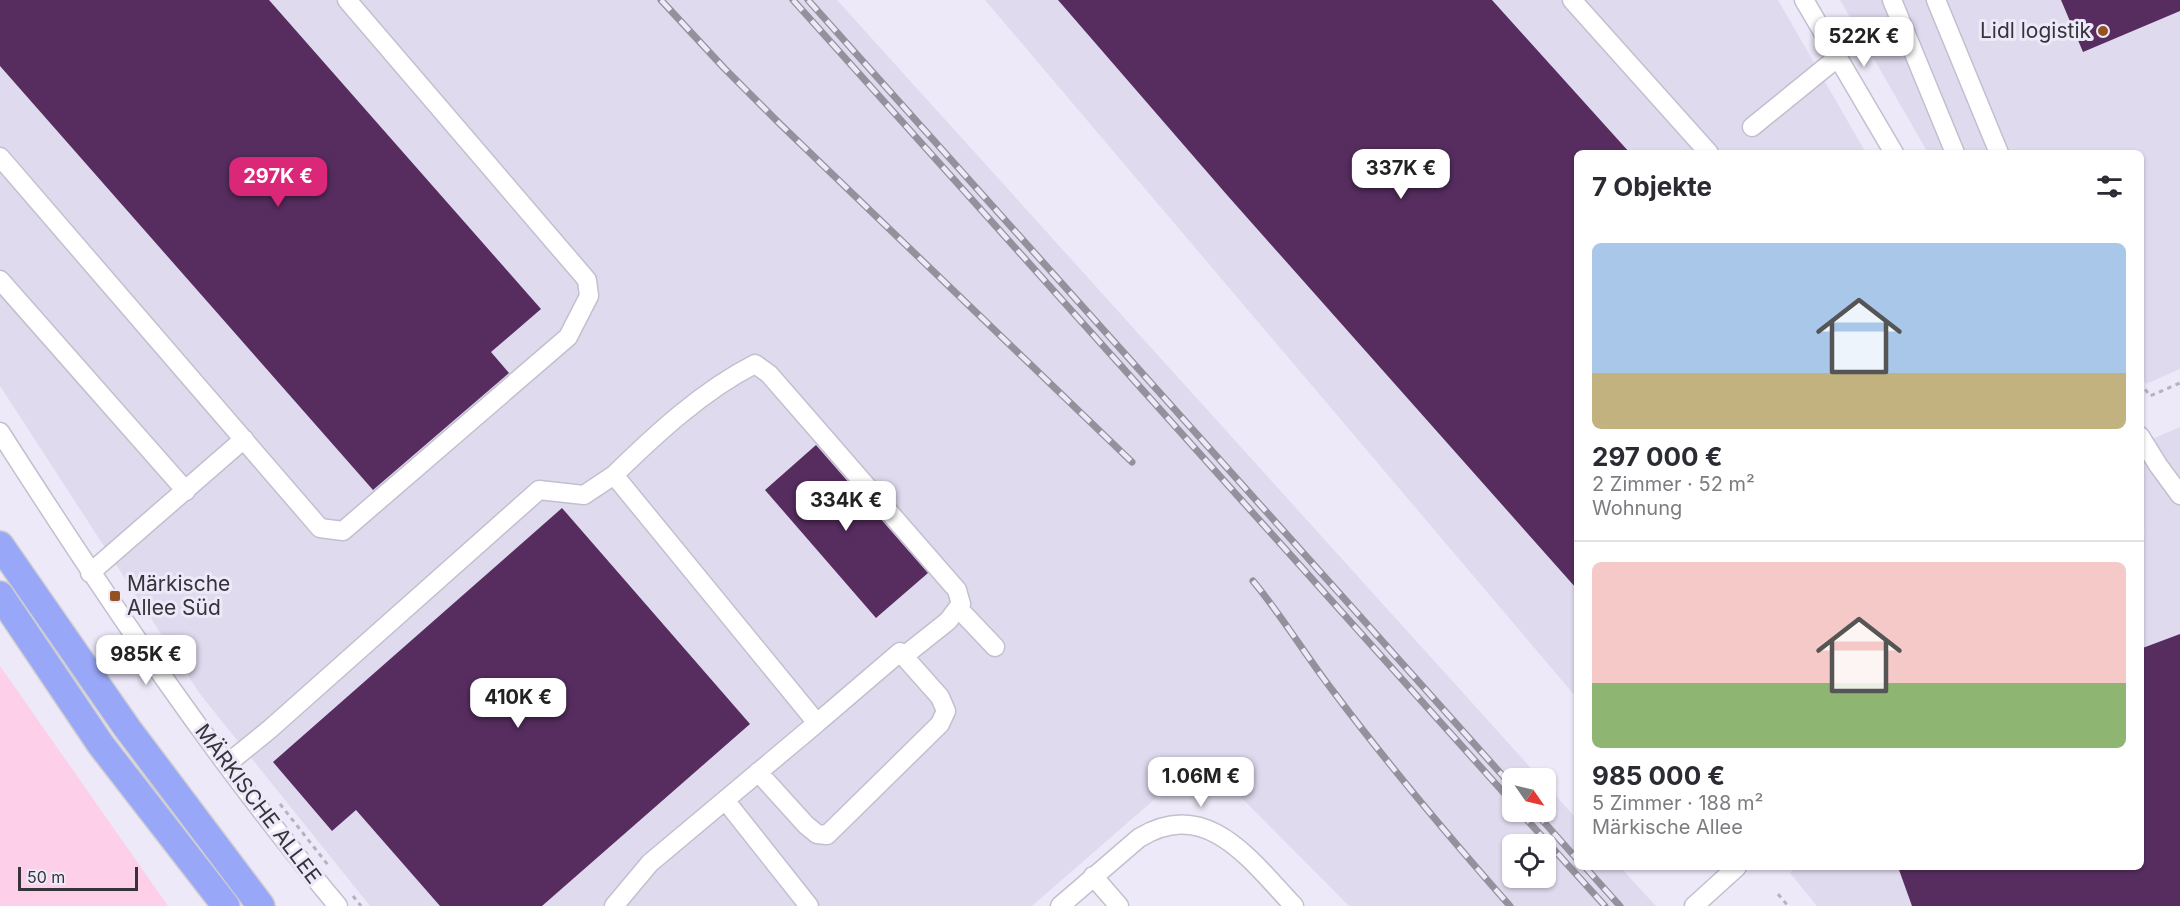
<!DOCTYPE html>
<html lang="de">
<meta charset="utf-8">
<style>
body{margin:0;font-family:Inter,sans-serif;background:#f2f2f3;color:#2b2b33;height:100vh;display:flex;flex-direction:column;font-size:22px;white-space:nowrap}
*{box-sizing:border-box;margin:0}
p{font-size:20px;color:#7c7c81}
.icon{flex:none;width:33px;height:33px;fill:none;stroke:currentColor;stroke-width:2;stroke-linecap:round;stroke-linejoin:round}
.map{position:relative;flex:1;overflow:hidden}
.sheet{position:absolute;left:1574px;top:150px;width:570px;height:720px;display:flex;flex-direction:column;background:#fff;border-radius:9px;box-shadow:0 2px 4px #0004}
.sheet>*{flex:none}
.needle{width:39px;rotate:124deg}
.buttons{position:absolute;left:1502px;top:768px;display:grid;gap:12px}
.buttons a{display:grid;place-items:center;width:54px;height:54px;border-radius:9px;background:#fff;box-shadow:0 2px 4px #0004;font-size:30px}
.scale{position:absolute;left:18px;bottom:15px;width:120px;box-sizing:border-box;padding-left:6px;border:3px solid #36343a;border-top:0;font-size:16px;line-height:21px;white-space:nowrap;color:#36343a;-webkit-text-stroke:4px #ede9f9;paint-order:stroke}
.price{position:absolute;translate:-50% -51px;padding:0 14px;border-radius:12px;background:#fff;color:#222;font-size:20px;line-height:39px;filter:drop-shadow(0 2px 3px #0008)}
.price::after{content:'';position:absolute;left:50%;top:36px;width:18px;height:14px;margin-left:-9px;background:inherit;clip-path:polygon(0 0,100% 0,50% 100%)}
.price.active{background:#db2777;color:#fff}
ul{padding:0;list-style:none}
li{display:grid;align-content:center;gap:12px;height:318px;padding:0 18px}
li+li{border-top:2px solid #e1e1e2}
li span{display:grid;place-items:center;height:186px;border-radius:9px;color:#555}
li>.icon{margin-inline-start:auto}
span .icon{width:108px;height:108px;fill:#fffc;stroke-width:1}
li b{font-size:26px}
h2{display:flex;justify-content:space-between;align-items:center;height:72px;padding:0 18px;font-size:26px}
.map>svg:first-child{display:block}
.built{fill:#e0daef;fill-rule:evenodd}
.green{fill:#fdcfe9}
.building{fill:#572d60}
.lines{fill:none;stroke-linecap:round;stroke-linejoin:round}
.minor-casing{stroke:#c3bfce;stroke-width:21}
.highway-casing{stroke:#cfced0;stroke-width:30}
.path{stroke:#b6b2bf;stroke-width:3;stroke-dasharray:4.5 4.5;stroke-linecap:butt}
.minor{stroke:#fff;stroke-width:18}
.highway{stroke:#98a7f7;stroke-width:27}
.rail-casing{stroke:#94919c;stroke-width:7}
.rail{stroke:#ede9f9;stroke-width:4.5;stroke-dasharray:14;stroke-linecap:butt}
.poi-dot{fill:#945122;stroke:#ede9f9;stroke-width:2}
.labels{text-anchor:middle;stroke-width:6;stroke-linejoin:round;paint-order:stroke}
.poi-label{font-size:21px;fill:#36343a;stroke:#ede9f9;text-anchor:end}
.street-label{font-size:21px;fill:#36343a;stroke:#ede9f9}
</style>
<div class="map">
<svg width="2180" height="906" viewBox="0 0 2180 906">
<rect width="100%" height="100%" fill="#ede9f9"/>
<path class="built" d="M 0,0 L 837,0 L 1540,778 L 1512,778 L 1512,812 L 1545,812 L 1545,784 L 1576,818 L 1576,867 L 1620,867 L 1656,906 L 1349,906 L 1202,758 L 1032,906 L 370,906 L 200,694 L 0,386 ZM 1512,844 L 1545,844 L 1545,878 L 1512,878 Z
M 985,0 L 1778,0 L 1866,153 L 1576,153 L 1576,697 Z
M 1840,0 L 2180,0 L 2180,369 L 2146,384 L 2141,375 L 2140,153 L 1928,153 Z
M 2180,427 L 2180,906 L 1817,906 L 1790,873 L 1797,867 L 2140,867 L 2140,536 L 2145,531 L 2141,521 L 2141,444 Z"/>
<path class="green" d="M 0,666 L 168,906 L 0,906 Z"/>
<path class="building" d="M 0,0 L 269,0 L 541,309 L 491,352 L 509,373 L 373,490 L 0,66 Z
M 1058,0 L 1492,0 L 1630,153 L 1576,153 L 1576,588 L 1227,195 Z
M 2061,0 L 2180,0 L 2180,11 L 2083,52 Z
M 816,445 L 928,573 L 876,618 L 765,490 Z
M 562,508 L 750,724 L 542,906 L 440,906 L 356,810 L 332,831 L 273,762 Z
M 2180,634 L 2180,906 L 1912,906 L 1898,867 L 2140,867 L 2140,649 Z"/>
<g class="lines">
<defs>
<path id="minor" d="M 1572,0 L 1709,153
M 1804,0 L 1894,153
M 1892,0 L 1955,153
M 1936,0 L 1999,153
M 1752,127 L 1837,58
M 0,157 L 320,528 L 343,531 L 568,337 L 589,296 L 587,280 L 347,0
M 0,280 L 186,491
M 0,432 C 105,596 213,757 338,906
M 2140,436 L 2158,465 L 2180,495
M 614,475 C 656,434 702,391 755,364 L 769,374 L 957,590 L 961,604 L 948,621 L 904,656
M 90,573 L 244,439
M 958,608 L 995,647
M 227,764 L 270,729 L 539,490 L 584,495 L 614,475 L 817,723 L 650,863 L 614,906
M 758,772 L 806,825 L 817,834 L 827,835 L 940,724 L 946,711 L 940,697 L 900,652 L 817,723
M 725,800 L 809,906
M 1093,876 L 1119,906
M 1060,906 L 1139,838 C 1207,796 1251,861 1294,906
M 1694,906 L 1737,867"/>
<path id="highway" d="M 0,545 L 127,728 L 261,906
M 0,595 L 101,745 L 226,906"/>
</defs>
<use href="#minor" class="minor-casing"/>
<use href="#highway" class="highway-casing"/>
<path class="path" d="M 2140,382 L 2150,396 L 2180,383
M 280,804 L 328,865
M 1778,894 L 1788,906
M 353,896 L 361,906"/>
<use href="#minor" class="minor"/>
<use href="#highway" class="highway"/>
<defs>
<path id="rail" d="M 661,0 L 724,68 L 780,124 L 1132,462
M 793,0 L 1512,802
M 808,0 L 1512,786
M 1253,581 C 1283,617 1307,658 1336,695 C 1391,768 1450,838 1510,906
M 1520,812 L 1605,906
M 1535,812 L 1576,858
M 1585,867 L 1620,906"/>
</defs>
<use href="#rail" class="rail-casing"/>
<use href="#rail" class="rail"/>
</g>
<g class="poi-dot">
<circle cx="2103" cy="31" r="6"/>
<rect x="109" y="590" width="12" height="12" rx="3"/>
</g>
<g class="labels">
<g class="poi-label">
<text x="2091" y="38">Lidl logistik</text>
<text x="127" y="591" text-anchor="start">Märkische<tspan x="127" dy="24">Allee Süd</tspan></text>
</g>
<g class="street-label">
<text transform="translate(258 804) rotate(53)" y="7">MÄRKISCHE ALLEE</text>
</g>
</g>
</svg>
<div class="buttons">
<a><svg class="needle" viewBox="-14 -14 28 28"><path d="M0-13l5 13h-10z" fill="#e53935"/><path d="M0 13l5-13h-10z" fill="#7c7c81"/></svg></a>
<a><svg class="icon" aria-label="locate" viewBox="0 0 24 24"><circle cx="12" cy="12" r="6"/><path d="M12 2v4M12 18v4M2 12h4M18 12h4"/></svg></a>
</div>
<div class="scale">50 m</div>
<b class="price" style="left:1864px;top:68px">522K €</b>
<b class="price" style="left:1401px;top:200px">337K €</b>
<b class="price active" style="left:278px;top:208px">297K €</b>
<b class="price" style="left:846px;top:532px">334K €</b>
<b class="price" style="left:146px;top:686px">985K €</b>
<b class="price" style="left:518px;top:729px">410K €</b>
<b class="price" style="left:1201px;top:808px">1.06M €</b>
<section class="sheet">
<h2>7 Objekte<svg class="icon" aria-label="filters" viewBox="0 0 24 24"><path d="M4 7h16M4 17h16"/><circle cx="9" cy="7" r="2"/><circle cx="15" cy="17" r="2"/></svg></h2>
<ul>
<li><span style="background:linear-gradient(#a9c7e8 70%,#c2b280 0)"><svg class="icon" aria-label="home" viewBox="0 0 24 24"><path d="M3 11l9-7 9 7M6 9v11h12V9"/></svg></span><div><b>297 000 €</b><p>2 Zimmer · 52 m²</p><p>Wohnung</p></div></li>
<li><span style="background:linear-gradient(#f6c9c9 65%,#8fb573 0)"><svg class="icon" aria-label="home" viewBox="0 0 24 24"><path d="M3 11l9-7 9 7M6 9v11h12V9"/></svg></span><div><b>985 000 €</b><p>5 Zimmer · 188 m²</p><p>Märkische Allee</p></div></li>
</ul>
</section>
</div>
